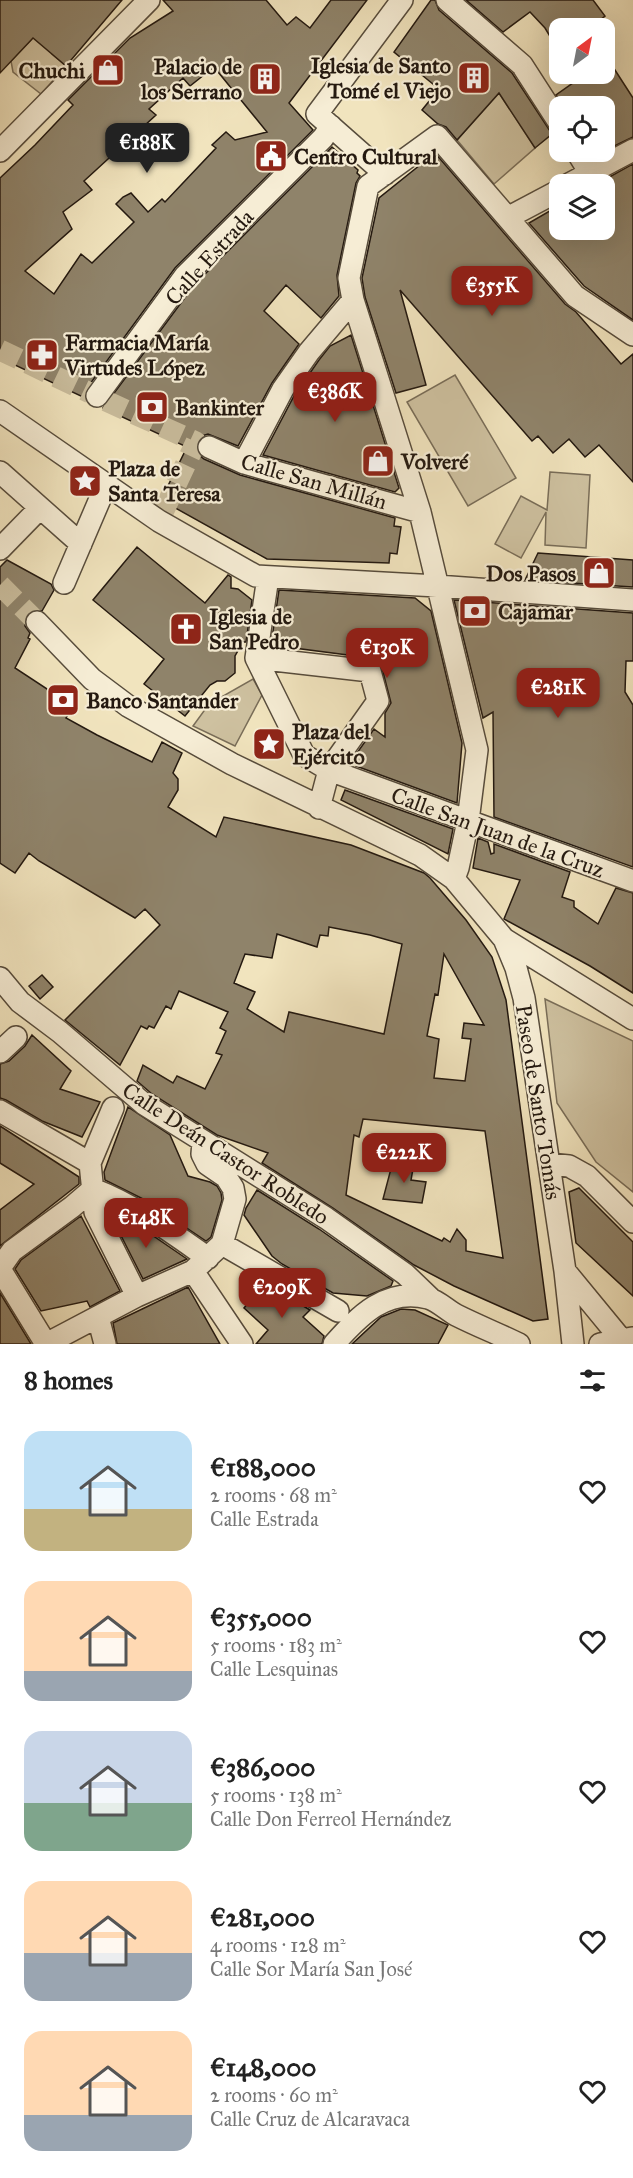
<!DOCTYPE html>
<meta charset="utf-8">
<style>
body{margin:0;font-family:"IM FELL Great Primer",serif;background:#f2f2f2;color:#222;height:100vh;display:flex;flex-direction:column;font-size:22px;white-space:nowrap}
*{box-sizing:border-box;margin:0}
p{font-size:20px;color:#767676}
.icon{flex:none;width:33px;height:33px;fill:none;stroke:currentColor;stroke-width:2;stroke-linecap:round;stroke-linejoin:round}
.map{position:relative;height:1344px;overflow:hidden}
.details{display:flex;flex-direction:column;background:#fff;flex:1}
.details>*{flex:none}
.needle{width:39px;rotate:32deg}
.tools{position:absolute;left:549px;top:18px;display:grid;gap:12px}
.tools a{display:grid;place-items:center;width:66px;height:66px;border-radius:12px;background:#fff;box-shadow:0 6px 24px #0002;font-size:30px}
.price{position:absolute;translate:-50% -51px;padding:0 14px;border-radius:12px;background:#8f2418;color:#fff;font-size:20px;line-height:39px;filter:drop-shadow(0 2px 3px #0008)}
.price::after{content:'';position:absolute;left:50%;top:36px;width:18px;height:14px;margin-left:-9px;background:inherit;clip-path:polygon(0 0,100% 0,50% 100%)}
.price.current{background:#222;color:#fff}
ul{padding:0;list-style:none}
li{display:flex;align-items:center;gap:18px;height:150px;padding:0 24px}
li span{display:grid;place-items:center;flex:none;width:168px;height:120px;border-radius:18px;color:#555}
li>.icon{margin-inline-start:auto}
span .icon{width:72px;height:72px;fill:#fffc;stroke-width:1}
li b{font-size:26px}
h2{display:flex;justify-content:space-between;align-items:center;height:72px;padding:0 24px;font-size:26px}
.map>svg:first-child{display:block}
.green{fill:#cec1a0;stroke:#796d58;stroke-width:1.5}
.building{fill:#8f836a;stroke:#241910;stroke-width:1.5;fill-rule:evenodd}
.lines{fill:none;stroke-linecap:round;stroke-linejoin:round}
.minor-tunnel{stroke:#c8bb9b;stroke-width:21;stroke-dasharray:21 10;stroke-linecap:butt}
.minor-casing{stroke:#574c3c;stroke-width:24}
.minor{stroke:#f6edd5;stroke-width:21}
.labels{text-anchor:middle;stroke-width:4.5;stroke-linejoin:round;paint-order:stroke}
.poi-label{font-size:22px;font-weight:bold;fill:#241910;stroke:#f6edd5;text-anchor:start}
.street-label{font-size:22px;fill:#241910;stroke:#f6edd5}
</style>
<div class="map">
<svg width="633" height="1344" viewBox="0 0 633 1344">
<rect width="100%" height="100%" fill="#f1e4be"/>
<filter id="stains"><feTurbulence type="fractalNoise" baseFrequency=".00333" numOctaves="4"/><feColorMatrix values="0 0 0 0 .2 0 0 0 0 .09 0 0 0 0 .02 0 0 0 .5 -.17"/></filter>
<radialGradient id="worn" r=".72"><stop offset=".6" stop-color="#630" stop-opacity="0"/><stop offset="1" stop-color="#630" stop-opacity=".3"/></radialGradient>
<path class="green" d="M 18,27 L 56,48 L 52,54 L 66,66 L 41,94 L 13,72 L 11,61 L 31,40 Z
M 499,93 L 535,148 L 494,184 L 457,140 Z
M 455,375 L 516,478 L 468,506 L 407,402 Z
M 550,472 L 590,475 L 586,548 L 545,545 L 546,512 L 521,558 L 495,544 L 521,496 L 547,510 Z
M 253,679 L 262,695 L 235,746 L 193,726 L 209,704 Z
M 545,999 L 633,1041 L 633,1192 L 596,1162 L 557,1103 Z"/>
<path class="building" d="M 0,0 L 122,0 L 66,66 L 33,38 L 0,73 Z
M 163,0 L 266,0 L 287,25 L 296,17 L 310,28 L 331,0 L 367,0 L 289,103 L 313,130 L 175,268 L 87,388 L 85,398 L 0,358 L 0,178 L 35,145 L 73,105 L 68,100 L 130,38 L 173,11 ZM 214,67 L 267,132 L 235,140 L 226,132 L 212,145 L 216,148 L 165,202 L 162,199 L 148,212 L 131,193 L 123,197 L 116,204 L 134,222 L 92,263 L 81,254 L 54,294 L 25,271 L 72,229 L 63,212 L 92,190 L 84,181 L 156,115 L 149,109 L 183,78 L 190,86 Z
M 431,0 L 435,0 L 439,10 L 512,73 L 552,134 L 535,148 L 499,93 L 457,140 L 446,127 L 438,124 L 422,110 L 439,89 L 394,52 Z
M 466,0 L 593,0 L 605,16 L 590,28 L 560,28 L 560,53 L 545,28 L 530,12 L 503,32 Z
M 604,53 L 633,98 L 633,137 L 604,151 L 604,106 L 564,106 L 556,95 L 577,80 L 572,74 L 604,74 Z
M 332,147 L 358,170 L 357,173 L 360,176 L 356,183 L 337,275 L 339,296 L 321,318 L 286,285 L 264,311 L 299,344 L 272,383 L 238,446 L 208,434 L 202,436 L 198,441 L 196,449 L 199,455 L 204,459 L 240,475 L 395,518 L 394,526 L 401,527 L 397,554 L 390,553 L 389,563 L 267,559 L 161,500 L 187,447 L 103,408 L 195,284 Z
M 435,153 L 565,304 L 576,312 L 621,364 L 633,354 L 633,482 L 599,445 L 585,457 L 569,439 L 553,453 L 538,436 L 532,441 L 400,290 L 426,385 L 396,393 L 365,297 L 362,278 L 379,198 Z
M 633,164 L 633,320 L 584,286 L 529,223 L 560,205 L 560,230 L 604,230 L 604,180 Z
M 351,335 L 399,488 L 395,492 L 263,455 L 294,396 L 319,360 L 330,346 Z
M 137,547 L 205,603 L 228,575 L 231,577 L 231,588 L 238,589 L 252,600 L 246,642 L 243,642 L 235,656 L 235,673 L 225,681 L 217,681 L 210,685 L 185,716 L 144,684 L 164,659 L 93,600 Z
M 538,553 L 633,560 L 633,587 L 525,580 Z
M 7,560 L 51,584 L 54,590 L 42,611 L 33,610 L 25,618 L 25,626 L 30,633 L 28,638 L 30,639 L 15,668 L 73,706 L 66,718 L 97,735 L 152,762 L 162,742 L 182,753 L 173,773 L 178,779 L 178,790 L 168,807 L 216,837 L 224,817 L 351,845 L 424,873 L 430,878 L 466,920 L 492,957 L 506,1000 L 548,1319 L 533,1321 L 454,1286 L 414,1265 L 333,1208 L 262,1163 L 268,1153 L 217,1135 L 152,1094 L 137,1081 L 143,1065 L 173,1083 L 177,1076 L 205,1089 L 222,1055 L 216,1053 L 226,1031 L 220,1028 L 228,1012 L 179,991 L 171,1009 L 166,1006 L 154,1028 L 149,1026 L 147,1029 L 141,1026 L 120,1065 L 65,1020 L 160,925 L 145,909 L 135,918 L 39,861 L 29,853 L 15,873 L 0,863 L 0,567 ZM 329,927 L 370,935 L 402,944 L 384,1034 L 289,1012 L 284,1032 L 247,1009 L 255,992 L 234,983 L 245,954 L 272,958 L 277,934 L 317,947 L 320,935 L 328,936 ZM 444,954 L 484,1025 L 464,1023 L 462,1038 L 471,1039 L 465,1081 L 434,1078 L 439,1039 L 427,1036 L 435,994 L 438,995 ZM 363,1119 L 485,1131 L 503,1258 L 466,1251 L 466,1240 L 457,1229 L 450,1242 L 444,1238 L 442,1241 L 346,1195 L 354,1135 L 359,1137 Z
M 279,590 L 415,598 L 431,611 L 462,743 L 457,803 L 356,766 L 357,763 L 352,760 L 374,729 L 385,737 L 385,713 L 391,703 L 382,668 L 378,661 L 371,658 L 271,645 Z
M 454,600 L 633,613 L 633,661 L 626,661 L 625,692 L 633,705 L 633,867 L 494,817 L 493,712 L 483,718 Z
M 345,790 L 453,829 L 448,854 L 341,800 Z
M 478,838 L 488,842 L 491,854 L 494,853 L 494,844 L 570,872 L 562,897 L 574,901 L 574,907 L 598,924 L 616,888 L 633,893 L 633,993 L 590,966 L 504,919 L 520,880 L 473,868 Z
M 42,975 L 53,987 L 40,999 L 29,986 Z
M 32,1035 L 71,1071 L 60,1089 L 100,1102 L 82,1137 L 42,1121 L 6,1100 L 0,1098 L 0,1064 L 9,1061 L 25,1046 Z
M 128,1107 L 170,1135 L 188,1176 L 210,1182 L 217,1186 L 221,1193 L 222,1200 L 211,1237 L 206,1241 L 145,1200 L 105,1180 L 104,1172 Z
M 0,1126 L 79,1177 L 79,1184 L 0,1246 L 0,1210 L 34,1184 L 0,1163 Z
M 393,1161 L 414,1163 L 411,1180 L 426,1182 L 422,1203 L 383,1199 Z
M 579,1188 L 633,1242 L 633,1296 L 576,1243 L 569,1192 Z
M 257,1190 L 319,1229 L 393,1281 L 391,1286 L 367,1296 L 333,1293 L 282,1264 L 272,1256 L 244,1215 L 246,1208 Z
M 112,1212 L 146,1231 L 187,1259 L 143,1279 L 110,1214 Z
M 81,1216 L 120,1291 L 90,1307 L 87,1301 L 41,1311 L 15,1269 L 21,1260 Z
M 265,1283 L 310,1310 L 303,1317 L 324,1336 L 322,1344 L 256,1344 L 268,1330 L 244,1308 Z
M 188,1287 L 220,1344 L 117,1344 L 113,1323 Z
M 0,1293 L 31,1344 L 0,1344 Z
M 401,1309 L 415,1310 L 448,1325 L 438,1344 L 352,1344 L 381,1317 Z"/>
<g class="lines">
<path class="minor-tunnel" d="M 0,350 L 90,393
M 106,401 L 196,442 L 159,521
M 0,585 L 37,622"/>
<defs>
<path id="minor" d="M 447,0 L 522,65 L 560,124
M 0,151 L 149,0
M 577,152 L 590,173
M 385,174 L 317,114 L 402,0
M 569,184 L 633,150
M 509,217 L 560,190
M 97,396 L 185,276 L 323,138 L 331,126
M 0,411 L 159,521 L 256,576 L 437,586 L 633,600
M 209,447 L 244,463 L 420,512
M 244,463 L 283,389 L 309,352 L 353,300
M 0,472 L 81,544
M 0,549 L 40,508
M 268,577 L 256,658 L 304,755 L 329,770 L 633,881
M 64,583 L 106,485
M 37,622 L 92,679 L 128,706 L 232,764 L 420,855 L 454,879 L 504,939 L 516,968 L 524,998 L 565,1271 L 573,1344
M 256,658 L 370,671 L 378,701 L 329,770 L 319,808
M 454,879 L 458,868 L 468,821 L 477,750 L 420,512 L 353,300 L 349,278 L 368,186 L 437,136 L 575,296 L 633,335
M 504,939 L 633,1019
M 0,978 L 20,1002 L 60,1032 L 144,1104 L 326,1218 L 405,1274 L 430,1298
M 0,1052 L 16,1037
M 0,1111 L 90,1163
M 549,1164 L 569,1166 L 587,1176 L 633,1222
M 222,1244 L 338,1311
M 0,1268 L 12,1251 L 72,1207 L 93,1189 C 135,1205 171,1232 208,1258
M 0,1269 L 46,1344 L 137,1296 L 95,1212 L 90,1163 L 113,1108
M 193,1271 L 242,1344
M 565,1271 L 625,1344
M 137,1296 L 193,1271 L 222,1244 L 235,1199 L 233,1188 L 226,1177 L 207,1164 L 202,1154 L 203,1142
M 98,1317 L 105,1344
M 334,1344 C 359,1316 386,1287 428,1298 C 438,1301 447,1310 456,1315 C 476,1325 498,1334 519,1344
M 600,1344 L 632,1338"/>
</defs>
<use href="#minor" class="minor-casing"/>
<use href="#minor" class="minor"/>
</g>
<defs>
<symbol id="shop-square" viewBox="-11 -11 22 22"><rect x="-9" y="-9" width="18" height="18" rx="4" fill="#8f2418" stroke="#f6edd5"/><path d="M-5-2.5h2.3a2.7 3.5 0 0 1 5.4 0H5L5.5 6h-11ZM-1.5-2.5h3a1.5 2.3 0 0 0-3 0Z" fill="#fff"/></symbol>
<symbol id="building-square" viewBox="-11 -11 22 22"><rect x="-9" y="-9" width="18" height="18" rx="4" fill="#8f2418" stroke="#f6edd5"/><path d="M-4-6H4V6H1V3H-1V6H-4ZM-2.5-4.3h1.7v1.8h-1.7ZM.8-4.3h1.7v1.8H.8ZM-2.5-1h1.7V.8h-1.7ZM.8-1h1.7V.8H.8Z" fill="#fff"/></symbol>
<symbol id="civic-square" viewBox="-11 -11 22 22"><rect x="-9" y="-9" width="18" height="18" rx="4" fill="#8f2418" stroke="#f6edd5"/><path d="M-.6-6.5H3V-4.5H.6V-3L4-1V1h2V6H-6V1h2V-1L-.6-3ZM-1.2 2.5V6h2.4V2.5Z" fill="#fff"/></symbol>
<symbol id="pharmacy-square" viewBox="-11 -11 22 22"><rect x="-9" y="-9" width="18" height="18" rx="4" fill="#8f2418" stroke="#f6edd5"/><path d="M-2-6h4v4h4v4h-4v4h-4v-4h-4v-4h4Z" fill="#fff"/></symbol>
<symbol id="bank-square" viewBox="-11 -11 22 22"><rect x="-9" y="-9" width="18" height="18" rx="4" fill="#8f2418" stroke="#f6edd5"/><path d="M-6-4H6V4H-6ZM0-2.3a2.3 2.3 0 1 0 0 4.6a2.3 2.3 0 1 0 0-4.6Z" fill="#fff"/></symbol>
<symbol id="sight-square" viewBox="-11 -11 22 22"><rect x="-9" y="-9" width="18" height="18" rx="4" fill="#8f2418" stroke="#f6edd5"/><path d="M0-6L1.8-2.2L6-1.7L2.9 1.2L3.7 5.4L0 3.3L-3.7 5.4L-2.9 1.2L-6-1.7L-1.8-2.2Z" fill="#fff"/></symbol>
<symbol id="church-square" viewBox="-11 -11 22 22"><rect x="-9" y="-9" width="18" height="18" rx="4" fill="#8f2418" stroke="#f6edd5"/><path d="M-1.2-6h2.4v3.5h3.3v2.4h-3.3V6h-2.4V-.1h-3.3v-2.4h3.3Z" fill="#fff"/></symbol>
</defs>
<g fill-rule="evenodd">
<use href="#shop-square" x="89" y="51" width="38" height="38"/>
<use href="#building-square" x="455" y="59" width="38" height="38"/>
<use href="#building-square" x="246" y="60" width="38" height="38"/>
<use href="#civic-square" x="252" y="137" width="38" height="38"/>
<use href="#pharmacy-square" x="23" y="336" width="38" height="38"/>
<use href="#bank-square" x="133" y="388" width="38" height="38"/>
<use href="#shop-square" x="359" y="442" width="38" height="38"/>
<use href="#sight-square" x="66" y="462" width="38" height="38"/>
<use href="#shop-square" x="580" y="554" width="38" height="38"/>
<use href="#bank-square" x="456" y="592" width="38" height="38"/>
<use href="#church-square" x="167" y="610" width="38" height="38"/>
<use href="#bank-square" x="44" y="681" width="38" height="38"/>
<use href="#sight-square" x="250" y="725" width="38" height="38"/>
</g>
<g class="labels">
<g class="poi-label">
<text x="451" y="73" text-anchor="end">Iglesia de Santo<tspan x="451" dy="25">Tomé el Viejo</tspan></text>
<text x="242" y="74" text-anchor="end">Palacio de<tspan x="242" dy="25">los Serrano</tspan></text>
<text x="85" y="78" text-anchor="end">Chuchi</text>
<text x="294" y="164">Centro Cultural</text>
<text x="65" y="350">Farmacia María<tspan x="65" dy="25">Virtudes López</tspan></text>
<text x="175" y="415">Bankinter</text>
<text x="401" y="469">Volveré</text>
<text x="108" y="476">Plaza de<tspan x="108" dy="25">Santa Teresa</tspan></text>
<text x="576" y="581" text-anchor="end">Dos Pasos</text>
<text x="498" y="619">Cajamar</text>
<text x="209" y="624">Iglesia de<tspan x="209" dy="25">San Pedro</tspan></text>
<text x="86" y="708">Banco Santander</text>
<text x="292" y="739">Plaza del<tspan x="292" dy="25">Ejército</tspan></text>
</g>
<g class="street-label">
<text transform="translate(209 257) rotate(-48)" y="8">Calle Estrada</text>
<text transform="translate(314 481) rotate(16)" y="8">Calle San Millán</text>
<text transform="translate(498 832) rotate(20)" y="8">Calle San Juan de la Cruz</text>
<text transform="translate(539 1102) rotate(81)" y="8">Paseo de Santo Tomás</text>
<text transform="translate(226 1153) rotate(33)" y="8">Calle Deán Castor Robledo</text>
</g>
</g>
<rect width="100%" height="100%" filter="url(#stains)"/>
<rect width="100%" height="100%" fill="url(#worn)"/>
</svg>
<div class="tools">
<a><svg class="needle" viewBox="-14 -14 28 28"><path d="M0-13l5 13h-10z" fill="#e53935"/><path d="M0 13l5-13h-10z" fill="#767676"/></svg></a>
<a><svg class="icon" aria-label="locate" viewBox="0 0 24 24"><circle cx="12" cy="12" r="6"/><path d="M12 2v4M12 18v4M2 12h4M18 12h4"/></svg></a>
<a><svg class="icon" aria-label="layers" viewBox="0 0 24 24"><path d="M12 4l9 5-9 5-9-5zM3 14l9 5 9-5"/></svg></a>
</div>
<b class="price current" style="left:147px;top:174px">€188K</b>
<b class="price" style="left:492px;top:317px">€355K</b>
<b class="price" style="left:335px;top:423px">€386K</b>
<b class="price" style="left:387px;top:679px">€130K</b>
<b class="price" style="left:558px;top:719px">€281K</b>
<b class="price" style="left:404px;top:1184px">€222K</b>
<b class="price" style="left:146px;top:1249px">€148K</b>
<b class="price" style="left:282px;top:1319px">€209K</b>
</div>
<section class="details">
<h2>8 homes<svg class="icon" aria-label="filters" viewBox="0 0 24 24"><path d="M4 7h16M4 17h16"/><circle cx="9" cy="7" r="2"/><circle cx="15" cy="17" r="2"/></svg></h2>
<ul>
<li><span style="background:linear-gradient(#bfe0f5 65%,#c2b280 0)"><svg class="icon" aria-label="home" viewBox="0 0 24 24"><path d="M3 11l9-7 9 7M6 9v11h12V9"/></svg></span><div><b>€188,000</b><p>2 rooms · 68 m²</p><p>Calle Estrada</p></div><svg class="icon" aria-label="heart" viewBox="0 0 24 24"><path d="M12 20l-8-8c-3-5 5-10 8-4 3-6 11-1 8 4z"/></svg></li>
<li><span style="background:linear-gradient(#ffd9b3 75%,#9aa5b1 0)"><svg class="icon" aria-label="home" viewBox="0 0 24 24"><path d="M3 11l9-7 9 7M6 9v11h12V9"/></svg></span><div><b>€355,000</b><p>5 rooms · 183 m²</p><p>Calle Lesquinas</p></div><svg class="icon" aria-label="heart" viewBox="0 0 24 24"><path d="M12 20l-8-8c-3-5 5-10 8-4 3-6 11-1 8 4z"/></svg></li>
<li><span style="background:linear-gradient(#c9d6e8 60%,#7fa58c 0)"><svg class="icon" aria-label="home" viewBox="0 0 24 24"><path d="M3 11l9-7 9 7M6 9v11h12V9"/></svg></span><div><b>€386,000</b><p>5 rooms · 138 m²</p><p>Calle Don Ferreol Hernández</p></div><svg class="icon" aria-label="heart" viewBox="0 0 24 24"><path d="M12 20l-8-8c-3-5 5-10 8-4 3-6 11-1 8 4z"/></svg></li>
<li><span style="background:linear-gradient(#ffd9b3 60%,#9aa5b1 0)"><svg class="icon" aria-label="home" viewBox="0 0 24 24"><path d="M3 11l9-7 9 7M6 9v11h12V9"/></svg></span><div><b>€281,000</b><p>4 rooms · 128 m²</p><p>Calle Sor María San José</p></div><svg class="icon" aria-label="heart" viewBox="0 0 24 24"><path d="M12 20l-8-8c-3-5 5-10 8-4 3-6 11-1 8 4z"/></svg></li>
<li><span style="background:linear-gradient(#ffd9b3 70%,#9aa5b1 0)"><svg class="icon" aria-label="home" viewBox="0 0 24 24"><path d="M3 11l9-7 9 7M6 9v11h12V9"/></svg></span><div><b>€148,000</b><p>2 rooms · 60 m²</p><p>Calle Cruz de Alcaravaca</p></div><svg class="icon" aria-label="heart" viewBox="0 0 24 24"><path d="M12 20l-8-8c-3-5 5-10 8-4 3-6 11-1 8 4z"/></svg></li>
</ul>
</section>
